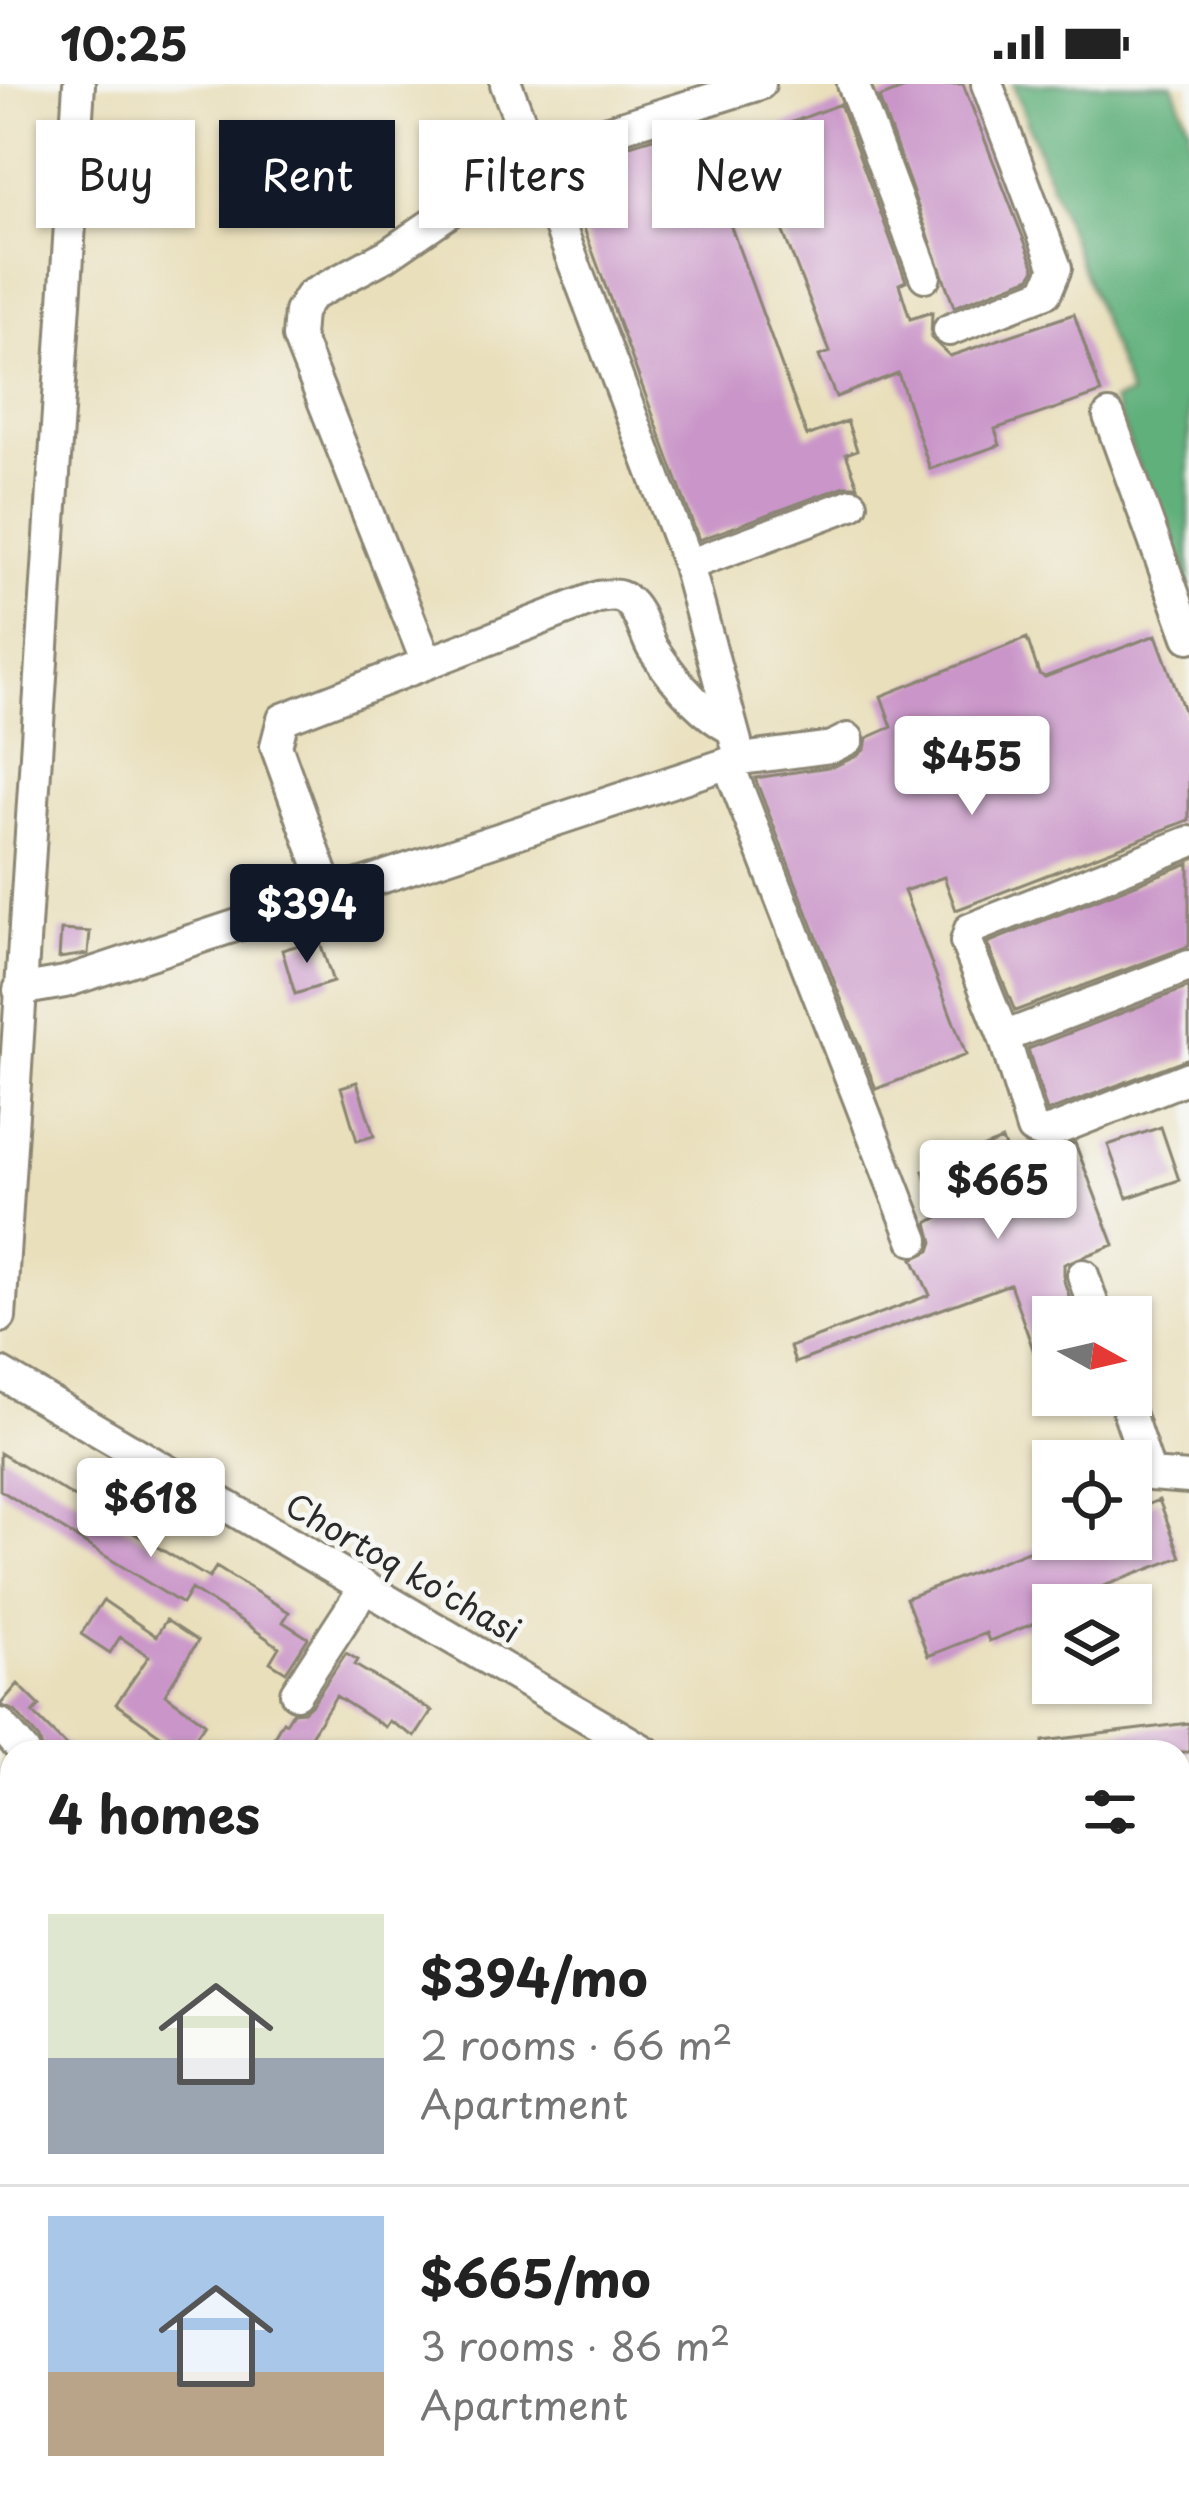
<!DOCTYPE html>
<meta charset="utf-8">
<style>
body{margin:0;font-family:"Playpen Sans",sans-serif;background:#f2f2f2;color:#222;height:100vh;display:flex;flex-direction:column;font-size:45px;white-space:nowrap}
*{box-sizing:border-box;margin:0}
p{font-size:39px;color:#767676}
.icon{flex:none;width:66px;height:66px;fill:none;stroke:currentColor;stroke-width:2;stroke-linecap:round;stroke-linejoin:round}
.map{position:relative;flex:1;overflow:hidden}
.panel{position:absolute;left:0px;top:1656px;width:1191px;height:771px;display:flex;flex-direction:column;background:#fff;border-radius:36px 36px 0 0;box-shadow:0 3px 9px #0004}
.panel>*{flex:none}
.banner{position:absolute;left:36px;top:36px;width:1119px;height:108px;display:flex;gap:24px}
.needle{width:78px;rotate:98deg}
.controls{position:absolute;left:1032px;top:1212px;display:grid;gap:24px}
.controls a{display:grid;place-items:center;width:120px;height:120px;border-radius:0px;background:#fff;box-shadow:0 3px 9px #0004;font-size:60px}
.price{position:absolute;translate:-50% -102px;padding:0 27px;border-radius:12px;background:#fff;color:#222;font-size:39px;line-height:78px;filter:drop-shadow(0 3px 6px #0008)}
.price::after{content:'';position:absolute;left:50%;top:72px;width:36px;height:27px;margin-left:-18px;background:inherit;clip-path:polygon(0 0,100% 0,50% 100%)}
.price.selected{background:#111827;color:#fff}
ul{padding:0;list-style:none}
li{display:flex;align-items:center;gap:36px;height:300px;padding:0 48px}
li+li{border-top:3px solid #e0e0e0}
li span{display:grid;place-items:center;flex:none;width:336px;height:240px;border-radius:0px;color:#555}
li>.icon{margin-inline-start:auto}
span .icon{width:144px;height:144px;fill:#fffc;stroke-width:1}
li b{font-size:51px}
h2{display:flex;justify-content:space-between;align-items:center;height:144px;padding:0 48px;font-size:51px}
.tag{padding:0 42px;border-radius:0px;background:#fff;box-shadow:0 3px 9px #0004;font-size:42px;line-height:108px}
.tag.selected{background:#111827;color:#fff}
.status{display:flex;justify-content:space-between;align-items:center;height:84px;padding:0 60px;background:#fff;direction:ltr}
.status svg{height:33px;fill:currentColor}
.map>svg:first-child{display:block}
.forest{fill:#60b07b;stroke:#466e53;stroke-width:3}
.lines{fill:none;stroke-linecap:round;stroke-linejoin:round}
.river{stroke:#51accf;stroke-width:36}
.building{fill:#ca96c9}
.minor-casing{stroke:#8a8573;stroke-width:36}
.minor{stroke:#fff;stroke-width:30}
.labels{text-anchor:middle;stroke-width:10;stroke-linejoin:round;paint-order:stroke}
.street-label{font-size:33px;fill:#2b2b2b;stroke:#f6f6f2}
</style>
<div class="status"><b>10:25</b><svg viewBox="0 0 49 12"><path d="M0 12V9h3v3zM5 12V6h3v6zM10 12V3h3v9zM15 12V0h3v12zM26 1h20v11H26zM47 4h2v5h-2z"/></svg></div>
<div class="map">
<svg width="1189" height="2425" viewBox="0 0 1189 2425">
<rect width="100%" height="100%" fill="#f6f6f2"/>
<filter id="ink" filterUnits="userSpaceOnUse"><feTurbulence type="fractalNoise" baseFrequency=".00833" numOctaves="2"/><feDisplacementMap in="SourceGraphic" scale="24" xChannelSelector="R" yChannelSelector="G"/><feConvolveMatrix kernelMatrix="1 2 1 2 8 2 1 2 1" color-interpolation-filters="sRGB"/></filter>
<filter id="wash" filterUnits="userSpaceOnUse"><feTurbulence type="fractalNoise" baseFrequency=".004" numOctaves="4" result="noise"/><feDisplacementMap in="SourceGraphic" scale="48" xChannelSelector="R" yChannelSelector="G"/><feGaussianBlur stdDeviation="2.7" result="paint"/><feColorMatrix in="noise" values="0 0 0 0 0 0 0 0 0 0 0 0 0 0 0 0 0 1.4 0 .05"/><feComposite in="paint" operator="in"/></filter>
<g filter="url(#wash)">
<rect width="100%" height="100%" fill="#e9dfbb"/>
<path class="forest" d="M 1013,0 L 1173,0 L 1189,44 L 1189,513 L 1113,317 L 1130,311 Z"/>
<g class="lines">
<path class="river" d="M 0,2045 L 12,2058
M 148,2415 L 152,2425"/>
</g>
<g id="blocks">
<path class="building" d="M 915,0 L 963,0 L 1035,184 L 1031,193 L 954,223 L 879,14 Z
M 840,20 L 906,197 L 899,200 L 910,235 L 932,228 L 931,254 L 950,272 L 1074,230 L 1101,309 L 995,345 L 1000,361 L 930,385 L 898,289 L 836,313 L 819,272 L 830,268 L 770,115 L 726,129 L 807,352 L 847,337 L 857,366 L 846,370 L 858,402 L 845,402 L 699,456 L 561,82 L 695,41 L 706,71 Z
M 1156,551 L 1189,640 L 1189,736 L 956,826 L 944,793 L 904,807 L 966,971 L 876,1005 L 755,694 L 835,682 L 857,672 L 865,665 L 867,654 L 892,643 L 881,612 L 1027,554 L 1039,590 L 1045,593 Z
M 1189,779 L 1189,862 L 1015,927 L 987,859 Z
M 61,846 L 90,848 L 88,870 L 59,874 Z
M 319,855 L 333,898 L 295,910 L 282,866 Z
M 1189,903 L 1189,974 L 1047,1028 L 1028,965 Z
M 357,998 L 374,1052 L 357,1057 L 341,1003 Z
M 1161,1043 L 1179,1096 L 1127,1114 L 1108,1061 Z
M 1002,1056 L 1014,1088 L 1048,1068 L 1075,1059 L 1114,1161 L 1064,1180 L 1064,1197 L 1076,1233 L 1053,1233 L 1053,1280 L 1040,1285 L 1010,1200 L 795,1279 L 790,1263 L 930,1211 L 913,1175 L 930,1167 L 933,1158 L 928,1139 L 940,1132 L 923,1087 Z
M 0,1369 L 209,1494 L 216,1483 L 289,1528 L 283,1538 L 308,1554 L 286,1588 L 270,1578 L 279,1563 L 248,1541 L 191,1505 L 182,1520 L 0,1406 Z
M 1159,1416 L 1181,1473 L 1053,1521 L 1053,1532 L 989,1557 L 986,1549 L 928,1572 L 906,1514 L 1059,1455 L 1131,1455 L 1131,1427 Z
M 103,1516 L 156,1552 L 166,1536 L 198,1557 L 165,1610 L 205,1639 L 185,1668 L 116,1620 L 149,1572 L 120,1553 L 110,1569 L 81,1550 Z
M 346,1569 L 358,1576 L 355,1581 L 432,1627 L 415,1653 L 389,1637 L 385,1643 L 336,1612 L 310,1653 L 336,1668 L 265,1668 L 283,1637 L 286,1639 L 293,1628 L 304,1627 L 312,1620 Z
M 18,1600 L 40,1622 L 33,1629 L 72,1668 L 43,1668 L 39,1655 L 15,1627 L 0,1621 Z
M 1189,1639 L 1189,1668 L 1044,1668 L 1043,1657 Z"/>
</g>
</g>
<g filter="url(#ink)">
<use href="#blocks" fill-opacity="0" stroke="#8a8573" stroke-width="3"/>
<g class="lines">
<defs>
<path id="minor" d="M 506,0 L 688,481 L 736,658
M 853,0 L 925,192
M 531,71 L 760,0
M 949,246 L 1046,208 L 1056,184 L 987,0
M 1109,332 L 1189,553
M 688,481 L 852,420
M 427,579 L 298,253 L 300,228 L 310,212 L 387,171 L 448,129 L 520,41
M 728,679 L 914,1156
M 1189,758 L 970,845 L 966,858 L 1004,953 L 1032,1045 L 1043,1049 L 1055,1046 L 1189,993
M 330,811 L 276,662 L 283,635 L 598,513 C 607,512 617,509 625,515 C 641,526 644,550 653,565 C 673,595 700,629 732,645
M 19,906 L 65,898 L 741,675 L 832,663 L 848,655
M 1004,953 L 1189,882
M 1083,1191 L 1097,1233
M 0,1233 L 79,0
M 0,1289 L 646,1668
M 1123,1311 L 1150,1391 L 1189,1394
M 296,1609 L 365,1503
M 0,1640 L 24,1668
M 1179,1980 L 1189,1985
M 1179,2064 L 1189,2060
M 260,2415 L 264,2425
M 514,2425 L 527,2415"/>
</defs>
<use href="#minor" class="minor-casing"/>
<use href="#minor" class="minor"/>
</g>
</g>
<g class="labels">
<g class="street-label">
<text transform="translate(403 1484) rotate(30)" y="12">Chortoq ko'chasi</text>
</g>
</g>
</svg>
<div class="controls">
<a><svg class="needle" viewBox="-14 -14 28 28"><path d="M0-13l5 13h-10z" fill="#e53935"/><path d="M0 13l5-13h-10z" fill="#767676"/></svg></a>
<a><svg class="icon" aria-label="locate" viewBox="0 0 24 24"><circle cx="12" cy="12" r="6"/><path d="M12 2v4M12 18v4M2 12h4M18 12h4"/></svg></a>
<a><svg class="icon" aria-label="layers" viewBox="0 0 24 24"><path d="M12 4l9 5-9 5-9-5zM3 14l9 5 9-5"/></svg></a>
</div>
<b class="price" style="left:972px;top:734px">$455</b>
<b class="price selected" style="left:307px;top:882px">$394</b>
<b class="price" style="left:998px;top:1158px">$665</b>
<b class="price" style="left:151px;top:1476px">$618</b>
<div class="banner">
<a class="tag">Buy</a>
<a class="tag selected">Rent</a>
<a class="tag">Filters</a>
<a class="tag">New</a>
</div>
<section class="panel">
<h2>4 homes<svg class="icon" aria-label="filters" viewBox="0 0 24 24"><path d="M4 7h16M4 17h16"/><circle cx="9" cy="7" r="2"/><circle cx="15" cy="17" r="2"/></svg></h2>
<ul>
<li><span style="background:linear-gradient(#dfe7d0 60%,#9aa5b1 0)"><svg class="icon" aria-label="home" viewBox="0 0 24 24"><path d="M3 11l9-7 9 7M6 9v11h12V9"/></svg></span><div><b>$394/mo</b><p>2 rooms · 66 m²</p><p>Apartment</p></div></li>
<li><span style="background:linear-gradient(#a9c7e8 65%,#b9a48a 0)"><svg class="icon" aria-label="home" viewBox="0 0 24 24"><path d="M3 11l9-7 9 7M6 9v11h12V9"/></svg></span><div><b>$665/mo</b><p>3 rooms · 86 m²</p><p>Apartment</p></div></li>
</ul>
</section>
</div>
